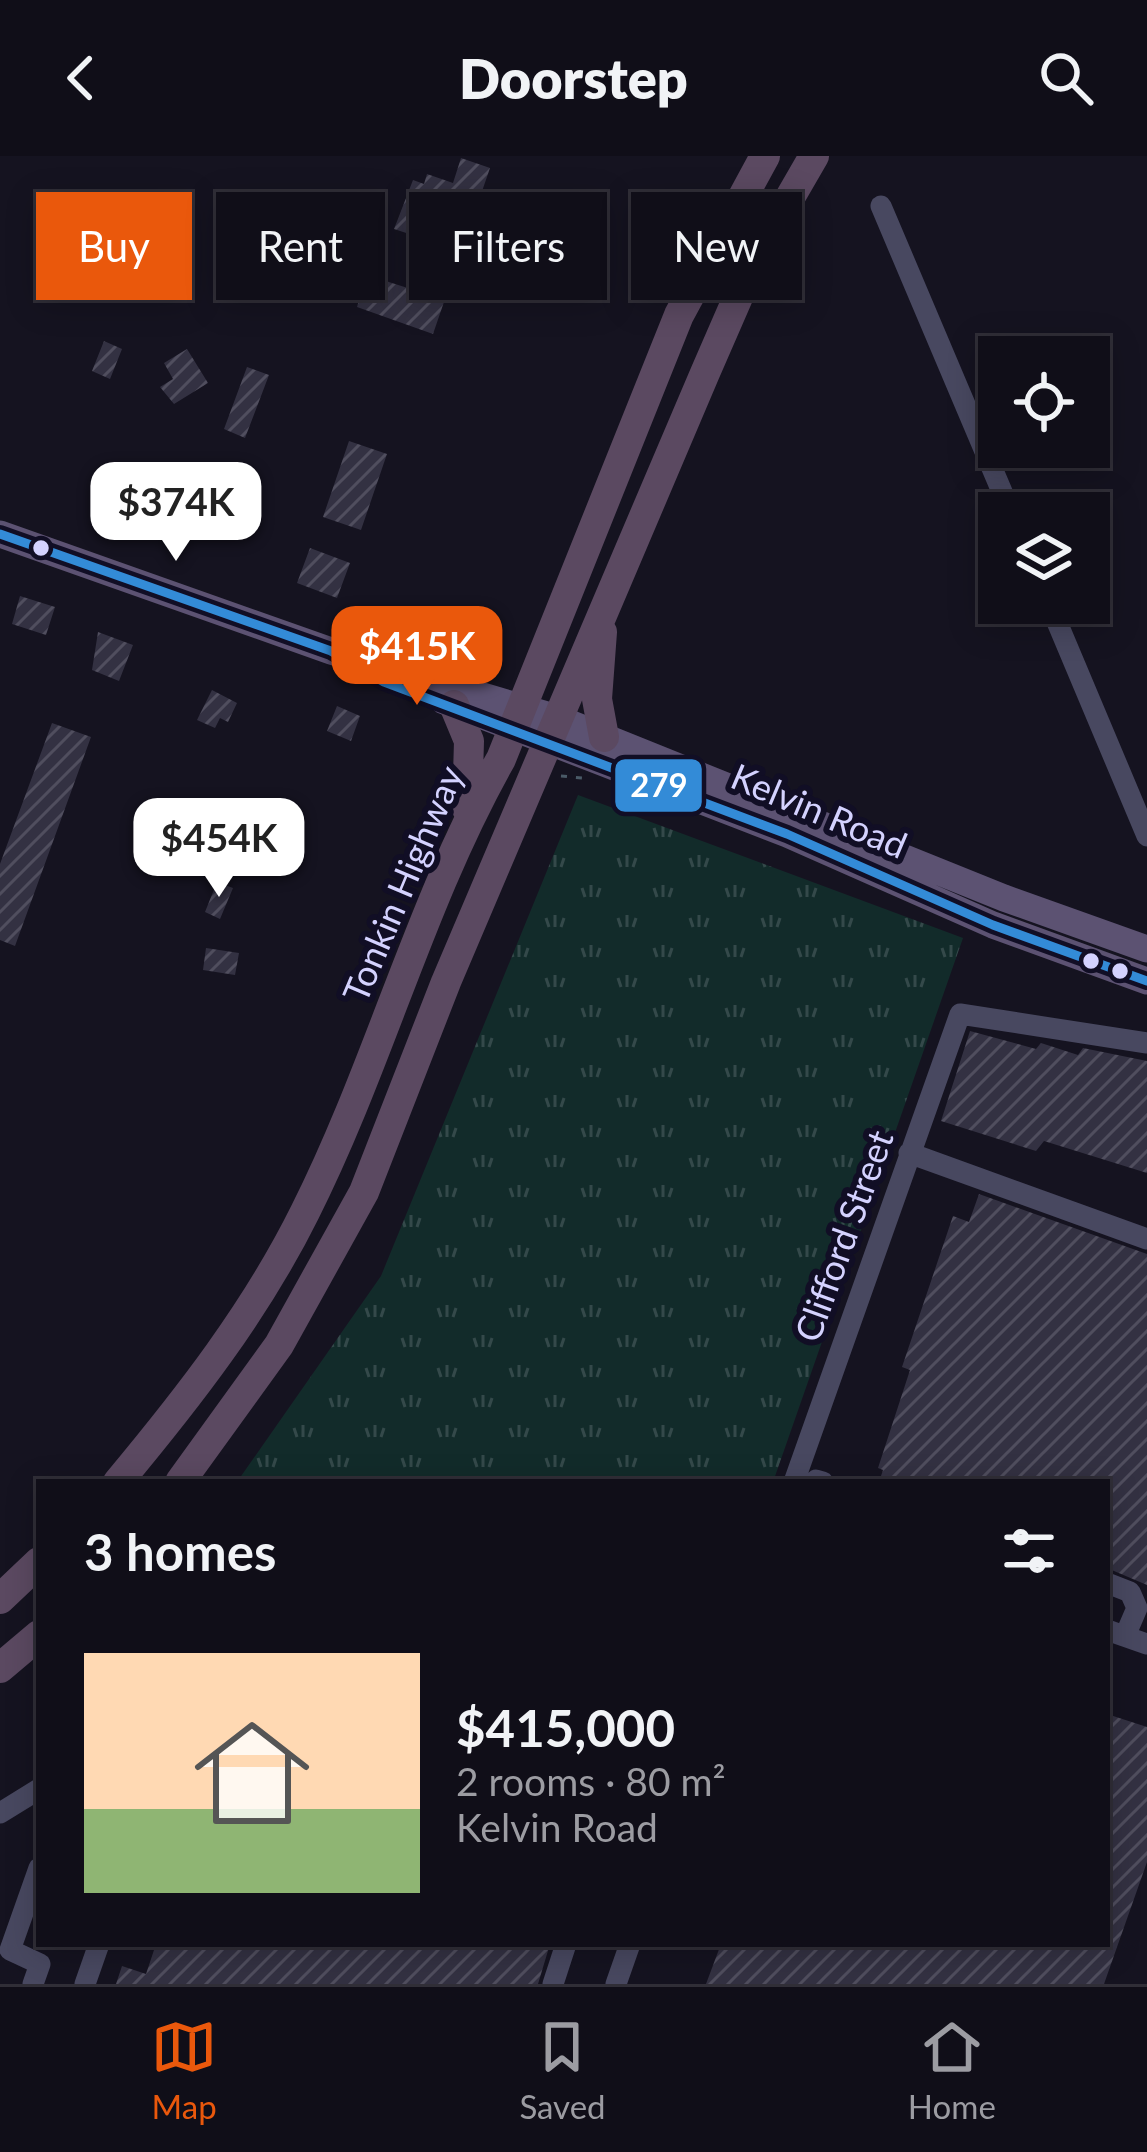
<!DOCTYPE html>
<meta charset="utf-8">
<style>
body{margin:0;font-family:Lato,sans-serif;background:#191721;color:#f1f3f6;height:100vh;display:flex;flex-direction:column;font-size:45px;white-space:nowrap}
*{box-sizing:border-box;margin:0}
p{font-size:39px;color:#9c9ca2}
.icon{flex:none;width:66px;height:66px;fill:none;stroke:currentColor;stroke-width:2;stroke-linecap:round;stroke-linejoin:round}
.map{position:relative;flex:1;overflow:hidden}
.sheet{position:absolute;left:36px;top:1323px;width:1074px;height:468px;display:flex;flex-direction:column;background:#100e18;border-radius:0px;box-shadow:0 6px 30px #0003,0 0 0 3px #302e37}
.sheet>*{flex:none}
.hud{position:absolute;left:36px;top:36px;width:1077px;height:108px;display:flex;gap:24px}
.controls{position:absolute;left:978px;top:180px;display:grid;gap:24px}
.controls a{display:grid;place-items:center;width:132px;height:132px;border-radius:0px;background:#100e18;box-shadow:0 6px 30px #0003,0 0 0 3px #302e37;font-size:60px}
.price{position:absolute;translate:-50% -102px;padding:0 27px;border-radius:24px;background:#fff;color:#222;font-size:39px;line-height:78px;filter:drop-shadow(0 3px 6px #0008)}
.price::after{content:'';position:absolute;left:50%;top:72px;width:36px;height:27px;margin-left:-18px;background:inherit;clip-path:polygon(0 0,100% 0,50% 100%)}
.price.on{background:#ea580c;color:#fff}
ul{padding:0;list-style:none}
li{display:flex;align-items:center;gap:36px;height:300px;padding:0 48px}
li+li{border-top:3px solid #302e37}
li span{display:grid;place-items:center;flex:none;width:336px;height:240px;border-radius:0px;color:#555}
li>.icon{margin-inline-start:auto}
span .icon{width:144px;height:144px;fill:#fffc;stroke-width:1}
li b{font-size:51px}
h2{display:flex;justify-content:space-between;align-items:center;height:144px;padding:0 48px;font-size:51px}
.tag{padding:0 42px;border-radius:0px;background:#100e18;box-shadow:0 6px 30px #0003,0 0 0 3px #302e37;font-size:42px;line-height:108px}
.tag.on{background:#ea580c;color:#fff}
header{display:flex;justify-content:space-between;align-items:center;height:156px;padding:0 48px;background:#100e18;font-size:54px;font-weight:800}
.dock{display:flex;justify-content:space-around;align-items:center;height:168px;border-top:3px solid #302e37;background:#100e18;font-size:33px;color:#9c9ca2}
.dock a{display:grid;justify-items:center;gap:6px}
.dock .on{color:#ea580c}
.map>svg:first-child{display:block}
.grass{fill:url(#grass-tufts)}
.building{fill:url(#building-hatch)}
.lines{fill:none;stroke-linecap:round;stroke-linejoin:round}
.path{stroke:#4a5a67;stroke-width:3;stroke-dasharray:6 9;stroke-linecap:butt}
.minor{stroke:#484860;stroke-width:21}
.major{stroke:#5c5272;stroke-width:27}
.highway{stroke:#5b4961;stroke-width:30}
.bus-1-casing{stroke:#110e25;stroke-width:18}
.bus-1{stroke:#338bd7;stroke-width:9}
.bus-dot{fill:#d4d2ff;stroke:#110e25;stroke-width:4.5}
.labels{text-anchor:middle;stroke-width:12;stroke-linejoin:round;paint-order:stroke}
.street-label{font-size:36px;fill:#d4d2ff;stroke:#110e25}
.line-badge{stroke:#110e25;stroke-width:4.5}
.badge-label{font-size:33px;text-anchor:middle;font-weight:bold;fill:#fff}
</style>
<header><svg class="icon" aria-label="back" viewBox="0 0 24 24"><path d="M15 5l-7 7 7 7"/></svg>Doorstep<svg class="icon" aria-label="search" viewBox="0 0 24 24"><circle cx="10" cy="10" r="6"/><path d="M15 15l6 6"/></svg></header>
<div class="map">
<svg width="1147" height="1828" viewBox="0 0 1147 1828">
<defs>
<pattern id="grass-tufts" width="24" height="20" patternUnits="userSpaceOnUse" patternTransform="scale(3)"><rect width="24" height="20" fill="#122b2a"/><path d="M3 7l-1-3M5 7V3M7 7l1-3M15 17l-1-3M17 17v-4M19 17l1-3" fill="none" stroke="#34494a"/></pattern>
<pattern id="building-hatch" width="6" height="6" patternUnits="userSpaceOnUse" patternTransform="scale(3)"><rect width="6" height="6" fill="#333142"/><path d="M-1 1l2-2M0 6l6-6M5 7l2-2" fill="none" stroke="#504e5e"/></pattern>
</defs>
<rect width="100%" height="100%" fill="#151320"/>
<path class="grass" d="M 578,639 L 963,782 L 773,1326 L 237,1326 L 381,1120 Z"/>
<path class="building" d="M 461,2 L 490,12 L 433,178 L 357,151 L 367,119 L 417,135 L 434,86 L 394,73 L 413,24 L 424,28 L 427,18 L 453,27 Z
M 104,185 L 122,193 L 110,223 L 92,215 Z
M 187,193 L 208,227 L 174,248 L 160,231 L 173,223 L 164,207 Z
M 247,211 L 269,219 L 245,282 L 224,273 Z
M 349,285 L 387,298 L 361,374 L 323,361 Z
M 196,347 L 230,358 L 224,377 L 190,366 Z
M 310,392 L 350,407 L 337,442 L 297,427 Z
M 20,440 L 55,451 L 46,479 L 12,468 Z
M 98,476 L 133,489 L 119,525 L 92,514 Z
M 212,534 L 237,547 L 228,566 L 220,562 L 215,572 L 197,564 Z
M 337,550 L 360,560 L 351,585 L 327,575 Z
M 52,567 L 91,581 L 15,790 L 0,784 L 0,708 Z
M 217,726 L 233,732 L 220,763 L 205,756 Z
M 206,792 L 239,797 L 235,819 L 203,814 Z
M 970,875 L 1036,893 L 1041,887 L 1078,899 L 1083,892 L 1147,905 L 1147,1017 L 1044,985 L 1036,995 L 941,965 Z
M 979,1038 L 1147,1098 L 1147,1429 L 1107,1412 L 1107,1326 L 879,1326 L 883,1314 L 878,1312 L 910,1214 L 902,1211 L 953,1060 L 969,1066 Z
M 1107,1558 L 1147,1571 L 1147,1706 L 1104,1828 L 706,1828 L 721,1788 L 1107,1788 Z
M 156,1788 L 550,1788 L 538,1828 L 116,1828 L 122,1810 L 146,1818 Z"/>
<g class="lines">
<path class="path" d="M 561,620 L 582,622
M 1107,1450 L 1117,1454"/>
<path class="minor" d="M 881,50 L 1011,357
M 1049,447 L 1147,680
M 909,997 L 1147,1083
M 816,1324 L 823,1326
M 794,1326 L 960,858 L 1147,887
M 1107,1427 L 1130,1436 L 1137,1452 L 1125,1480
M 1107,1474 L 1147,1488
M 0,1657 L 39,1633
M 33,1828 L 40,1808 L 10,1794 L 39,1712
M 85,1828 L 99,1788
M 553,1828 L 566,1788
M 616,1828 L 630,1788"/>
<path class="major" d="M 0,378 L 331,495 L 557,562 L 1004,742 L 1147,793
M 444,545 L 787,678 L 993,769 L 1147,825"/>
<path class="highway" d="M 602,476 L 597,543 L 604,581
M 454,549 L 469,585 L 467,653
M 118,1326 C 188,1242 256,1155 305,1056 C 379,909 420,746 501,603 L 679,159 L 765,0
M 180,1326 L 279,1189 L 364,1036 L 446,826 L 705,217 L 755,102 L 814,0
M 0,1443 L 39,1406
M 0,1512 L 39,1479"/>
<defs>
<path id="bus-1" d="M 0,378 L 331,495 L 384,526 L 787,678 L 993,769 L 1147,825"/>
</defs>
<use href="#bus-1" class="bus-1-casing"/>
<use href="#bus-1" class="bus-1"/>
</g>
<g class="bus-dot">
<circle cx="41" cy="392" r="10"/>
<circle cx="1091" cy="805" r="10"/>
<circle cx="1120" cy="815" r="10"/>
</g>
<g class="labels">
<g class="street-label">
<text transform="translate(819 655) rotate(23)" y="13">Kelvin Road</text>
<text transform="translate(403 728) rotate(-67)" y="13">Tonkin Highway</text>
<text transform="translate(844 1080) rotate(-70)" y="13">Clifford Street</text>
</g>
</g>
<rect class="line-badge" x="613" y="601" width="91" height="57" rx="12" fill="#338bd7"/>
<g class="badge-label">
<text x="659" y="641">279</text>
</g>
</svg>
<div class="controls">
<a><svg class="icon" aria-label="locate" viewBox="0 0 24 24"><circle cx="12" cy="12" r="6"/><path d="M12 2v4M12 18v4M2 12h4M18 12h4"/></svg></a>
<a><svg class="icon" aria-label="layers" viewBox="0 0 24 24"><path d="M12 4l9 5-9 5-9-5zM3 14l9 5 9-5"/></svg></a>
</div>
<b class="price" style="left:176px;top:408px">$374K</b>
<b class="price on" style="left:417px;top:552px">$415K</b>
<b class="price" style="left:219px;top:744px">$454K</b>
<div class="hud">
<a class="tag on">Buy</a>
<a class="tag">Rent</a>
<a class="tag">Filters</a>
<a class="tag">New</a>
</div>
<section class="sheet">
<h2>3 homes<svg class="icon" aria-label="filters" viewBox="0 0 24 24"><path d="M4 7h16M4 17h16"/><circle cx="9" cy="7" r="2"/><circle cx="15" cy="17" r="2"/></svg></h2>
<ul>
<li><span style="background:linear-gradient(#ffd9b3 65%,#8fb573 0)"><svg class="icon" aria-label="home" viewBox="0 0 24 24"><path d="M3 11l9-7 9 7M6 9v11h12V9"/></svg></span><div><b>$415,000</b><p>2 rooms · 80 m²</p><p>Kelvin Road</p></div></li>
</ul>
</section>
</div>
<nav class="dock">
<a class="on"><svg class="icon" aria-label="map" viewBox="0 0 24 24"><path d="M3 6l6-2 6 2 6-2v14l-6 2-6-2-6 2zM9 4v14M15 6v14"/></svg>Map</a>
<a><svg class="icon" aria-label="saved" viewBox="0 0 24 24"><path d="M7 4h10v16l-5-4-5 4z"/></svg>Saved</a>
<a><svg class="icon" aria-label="home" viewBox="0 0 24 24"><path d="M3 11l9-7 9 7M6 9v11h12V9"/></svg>Home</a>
</nav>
